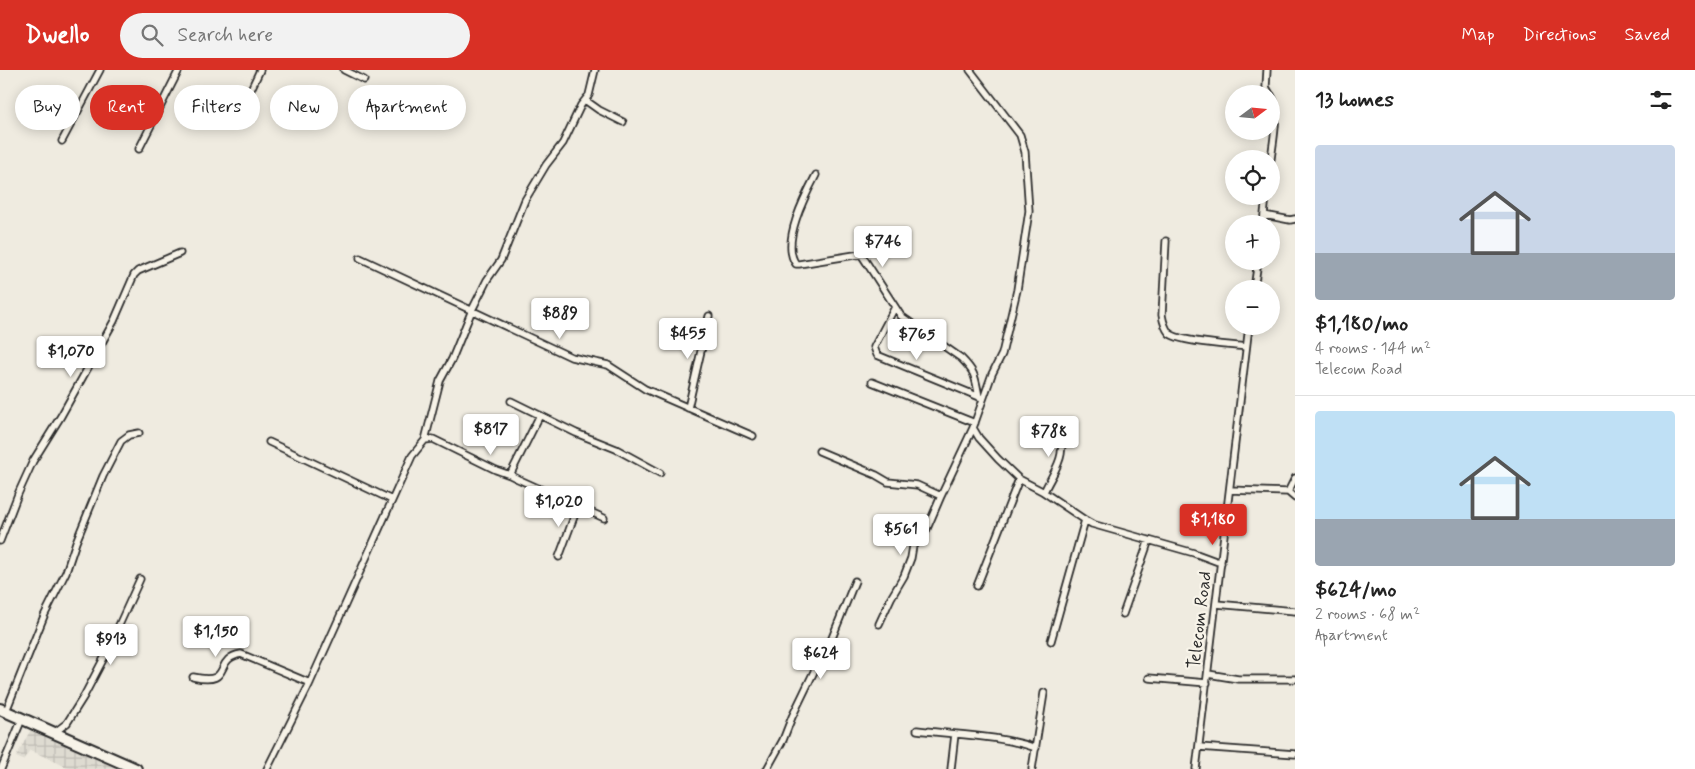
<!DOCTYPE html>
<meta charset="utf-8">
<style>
body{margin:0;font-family:Mynerve,sans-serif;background:#f2f2f2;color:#222;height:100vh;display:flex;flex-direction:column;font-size:19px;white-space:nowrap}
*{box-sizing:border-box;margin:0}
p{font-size:16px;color:#767676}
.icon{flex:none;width:28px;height:28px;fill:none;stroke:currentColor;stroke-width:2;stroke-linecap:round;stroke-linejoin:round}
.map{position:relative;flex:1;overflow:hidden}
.drawer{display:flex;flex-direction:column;background:#fff;width:400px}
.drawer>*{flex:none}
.guide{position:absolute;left:15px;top:15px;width:475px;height:45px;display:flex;gap:10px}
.needle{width:32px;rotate:74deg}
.tools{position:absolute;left:1225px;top:15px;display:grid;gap:10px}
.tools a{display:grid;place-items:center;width:55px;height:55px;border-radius:50%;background:#fff;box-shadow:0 2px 12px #0003;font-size:25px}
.price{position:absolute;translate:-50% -42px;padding:0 11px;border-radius:5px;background:#fff;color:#222;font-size:16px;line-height:32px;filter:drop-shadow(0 1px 2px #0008)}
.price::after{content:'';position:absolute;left:50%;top:30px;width:15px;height:11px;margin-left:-8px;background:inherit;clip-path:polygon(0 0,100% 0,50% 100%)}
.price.current{background:#d93025;color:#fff}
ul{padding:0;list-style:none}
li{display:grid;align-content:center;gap:10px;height:265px;padding:0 20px}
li+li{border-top:1px solid #e0e0e0}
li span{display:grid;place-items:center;height:155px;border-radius:5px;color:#555}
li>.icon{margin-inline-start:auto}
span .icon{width:90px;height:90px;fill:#fffc;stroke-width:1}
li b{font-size:21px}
h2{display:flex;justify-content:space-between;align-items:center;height:60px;padding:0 20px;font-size:21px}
.chip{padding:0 18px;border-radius:22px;background:#fff;box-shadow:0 2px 12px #0003;font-size:18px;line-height:45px}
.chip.current{background:#d93025;color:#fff}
header{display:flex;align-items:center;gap:30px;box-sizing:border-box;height:70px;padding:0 25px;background:#d93025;color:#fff}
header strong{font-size:24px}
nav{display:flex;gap:28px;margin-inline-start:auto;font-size:18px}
.search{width:350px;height:45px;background:#f2f2f2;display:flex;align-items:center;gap:12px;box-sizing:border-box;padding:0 18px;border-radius:28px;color:#767676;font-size:19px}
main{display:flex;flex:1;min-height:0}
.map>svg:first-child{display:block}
.industrial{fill:url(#industrial-grid)}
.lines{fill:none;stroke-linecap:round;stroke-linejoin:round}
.minor-casing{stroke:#2b2b2b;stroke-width:9}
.trunk-casing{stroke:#2b2b2b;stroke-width:14}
.minor{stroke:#f7f3e8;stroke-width:5.5}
.trunk{stroke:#f7f3e8;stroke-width:10}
.labels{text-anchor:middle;stroke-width:4.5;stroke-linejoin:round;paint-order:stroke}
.street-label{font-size:18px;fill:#2b2b2b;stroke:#f7f3e8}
</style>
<header>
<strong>Dwello</strong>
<div class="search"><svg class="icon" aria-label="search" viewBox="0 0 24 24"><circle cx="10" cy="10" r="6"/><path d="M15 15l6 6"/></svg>Search here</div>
<nav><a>Map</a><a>Directions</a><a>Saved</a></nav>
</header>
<main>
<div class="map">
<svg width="1295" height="699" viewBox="0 0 1295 699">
<defs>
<pattern id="industrial-grid" width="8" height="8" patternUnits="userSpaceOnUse" patternTransform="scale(1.25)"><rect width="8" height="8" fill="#dedbd1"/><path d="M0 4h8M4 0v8" fill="none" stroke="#bfbcb4"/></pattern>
</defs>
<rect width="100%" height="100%" fill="#efebe0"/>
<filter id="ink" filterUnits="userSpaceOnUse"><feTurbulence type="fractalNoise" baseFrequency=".02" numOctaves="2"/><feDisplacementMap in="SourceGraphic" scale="10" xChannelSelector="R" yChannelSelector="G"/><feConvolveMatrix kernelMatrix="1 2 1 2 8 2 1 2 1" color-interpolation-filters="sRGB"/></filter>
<g filter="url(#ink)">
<path class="industrial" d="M 31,659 L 118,699 L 71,699 L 30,680 L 23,690 L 16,687 Z"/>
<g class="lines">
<defs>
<path id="minor" d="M 344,0 L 364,10
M 970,0 L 1020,65 L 1025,82 L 1029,141 L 1017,220 L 1002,284 L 992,304 L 973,358 L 979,368 L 998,389 L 1019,409 L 1042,421 L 1085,450 L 1092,454 L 1194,483 L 1221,493
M 1267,0 L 1266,17 L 1270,24
M 585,30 L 599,40 L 623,52
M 239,45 L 260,0
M 62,71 L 100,0
M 139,79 L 179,0
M 1271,89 C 1273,72 1280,39 1271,25
M 816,105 C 806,124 780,173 796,194 L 799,194 L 861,184 L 901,246 L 961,288 C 976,303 975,307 979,327
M 1264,145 L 1290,150 L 1295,149
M 1263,154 L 1266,126
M 1166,171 L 1162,245 C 1163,251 1165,258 1169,263 C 1178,272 1231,275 1246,277
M 360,188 L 571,287 L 608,295 L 645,319 L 753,366
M 1254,219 L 1258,191
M 895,237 L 874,277 L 877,285 L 982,328
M 872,312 L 975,353
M 511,331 L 576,363 L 616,379 L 660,403
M 688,338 L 709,246
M 425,370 L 433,369 L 496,400 L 510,405 L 540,345
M 269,372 L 392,430
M 819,381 L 876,405 L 888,412 L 917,415 L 941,426 L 973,358
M 510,405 L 518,409 L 604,448
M 1230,420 L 1288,422 L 1295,408
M 1044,422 C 1049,410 1059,397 1061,384 C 1062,375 1062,370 1066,360
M 1288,422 L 1295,428
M 0,471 L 18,424 L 33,391 L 61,346 L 114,251 L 134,205 L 138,201 L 180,183
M 559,487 L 578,436
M 977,516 L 1019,409
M 1216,534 L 1295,541
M 1123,544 L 1149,470
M 879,554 L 891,528 L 904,506 L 911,488 L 913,476 L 926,461 L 941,426
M 1051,571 L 1085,450
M 1208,604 L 1238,609 L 1295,609
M 193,607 C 234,616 212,589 241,584 L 310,613
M 1149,608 L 1207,613
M 6,641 L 44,546 L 66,502 L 76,472 L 103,406 L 121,371 L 129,365 L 139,363
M 917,660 C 956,665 999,665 1036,678
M 54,663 L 67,653 L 84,626 L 105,586 L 140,509
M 1199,677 L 1295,684
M 1,699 L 22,649
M 267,699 L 309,615 L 412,386 L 425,370 L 440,311 L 452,289 L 472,240 L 487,210 L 501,190 L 525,130 L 546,95 L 563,73 L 581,35 L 589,25 L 595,0
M 767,699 L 783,670 L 792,647 L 822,585 L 830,573 L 855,511
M 951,699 L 955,664
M 1032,699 L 1044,623
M 1196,699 L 1249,256"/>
<path id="trunk" d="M 0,639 L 136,699"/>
</defs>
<use href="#minor" class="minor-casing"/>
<use href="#trunk" class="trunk-casing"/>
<use href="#minor" class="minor"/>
<use href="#trunk" class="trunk"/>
</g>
</g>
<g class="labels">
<g class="street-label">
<text transform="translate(1199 550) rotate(-83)" y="6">Telecom Road</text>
</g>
</g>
</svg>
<div class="tools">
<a><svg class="needle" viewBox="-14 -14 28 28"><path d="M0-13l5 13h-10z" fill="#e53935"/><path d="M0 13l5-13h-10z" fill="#767676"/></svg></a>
<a><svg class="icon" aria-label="locate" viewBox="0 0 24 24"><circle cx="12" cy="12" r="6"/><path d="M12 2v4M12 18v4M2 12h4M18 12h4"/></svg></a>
<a>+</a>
<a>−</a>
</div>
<b class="price" style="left:883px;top:198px">$746</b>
<b class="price" style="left:560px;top:270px">$889</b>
<b class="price" style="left:688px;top:290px">$455</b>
<b class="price" style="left:917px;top:291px">$765</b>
<b class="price" style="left:71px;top:308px">$1,070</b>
<b class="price" style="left:491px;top:386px">$817</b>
<b class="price" style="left:1049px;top:388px">$788</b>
<b class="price" style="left:559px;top:458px">$1,020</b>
<b class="price current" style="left:1213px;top:476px">$1,180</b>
<b class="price" style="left:901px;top:486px">$561</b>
<b class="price" style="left:216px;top:588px">$1,150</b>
<b class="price" style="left:111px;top:596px">$913</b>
<b class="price" style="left:821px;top:610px">$624</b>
<div class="guide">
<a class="chip">Buy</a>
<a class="chip current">Rent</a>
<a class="chip">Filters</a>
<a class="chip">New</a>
<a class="chip">Apartment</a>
</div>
</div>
<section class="drawer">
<h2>13 homes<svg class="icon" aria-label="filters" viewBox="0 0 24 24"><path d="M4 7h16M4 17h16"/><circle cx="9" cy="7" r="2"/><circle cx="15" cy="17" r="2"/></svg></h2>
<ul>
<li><span style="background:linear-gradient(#c9d6e8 70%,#9aa5b1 0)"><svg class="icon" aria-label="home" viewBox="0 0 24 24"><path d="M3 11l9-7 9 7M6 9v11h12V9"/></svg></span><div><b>$1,180/mo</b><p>4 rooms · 144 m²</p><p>Telecom Road</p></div></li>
<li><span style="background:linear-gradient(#bfe0f5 70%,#9aa5b1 0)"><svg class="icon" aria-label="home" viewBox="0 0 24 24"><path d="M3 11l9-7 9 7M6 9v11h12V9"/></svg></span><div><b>$624/mo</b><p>2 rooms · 68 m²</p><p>Apartment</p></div></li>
</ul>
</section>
</main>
